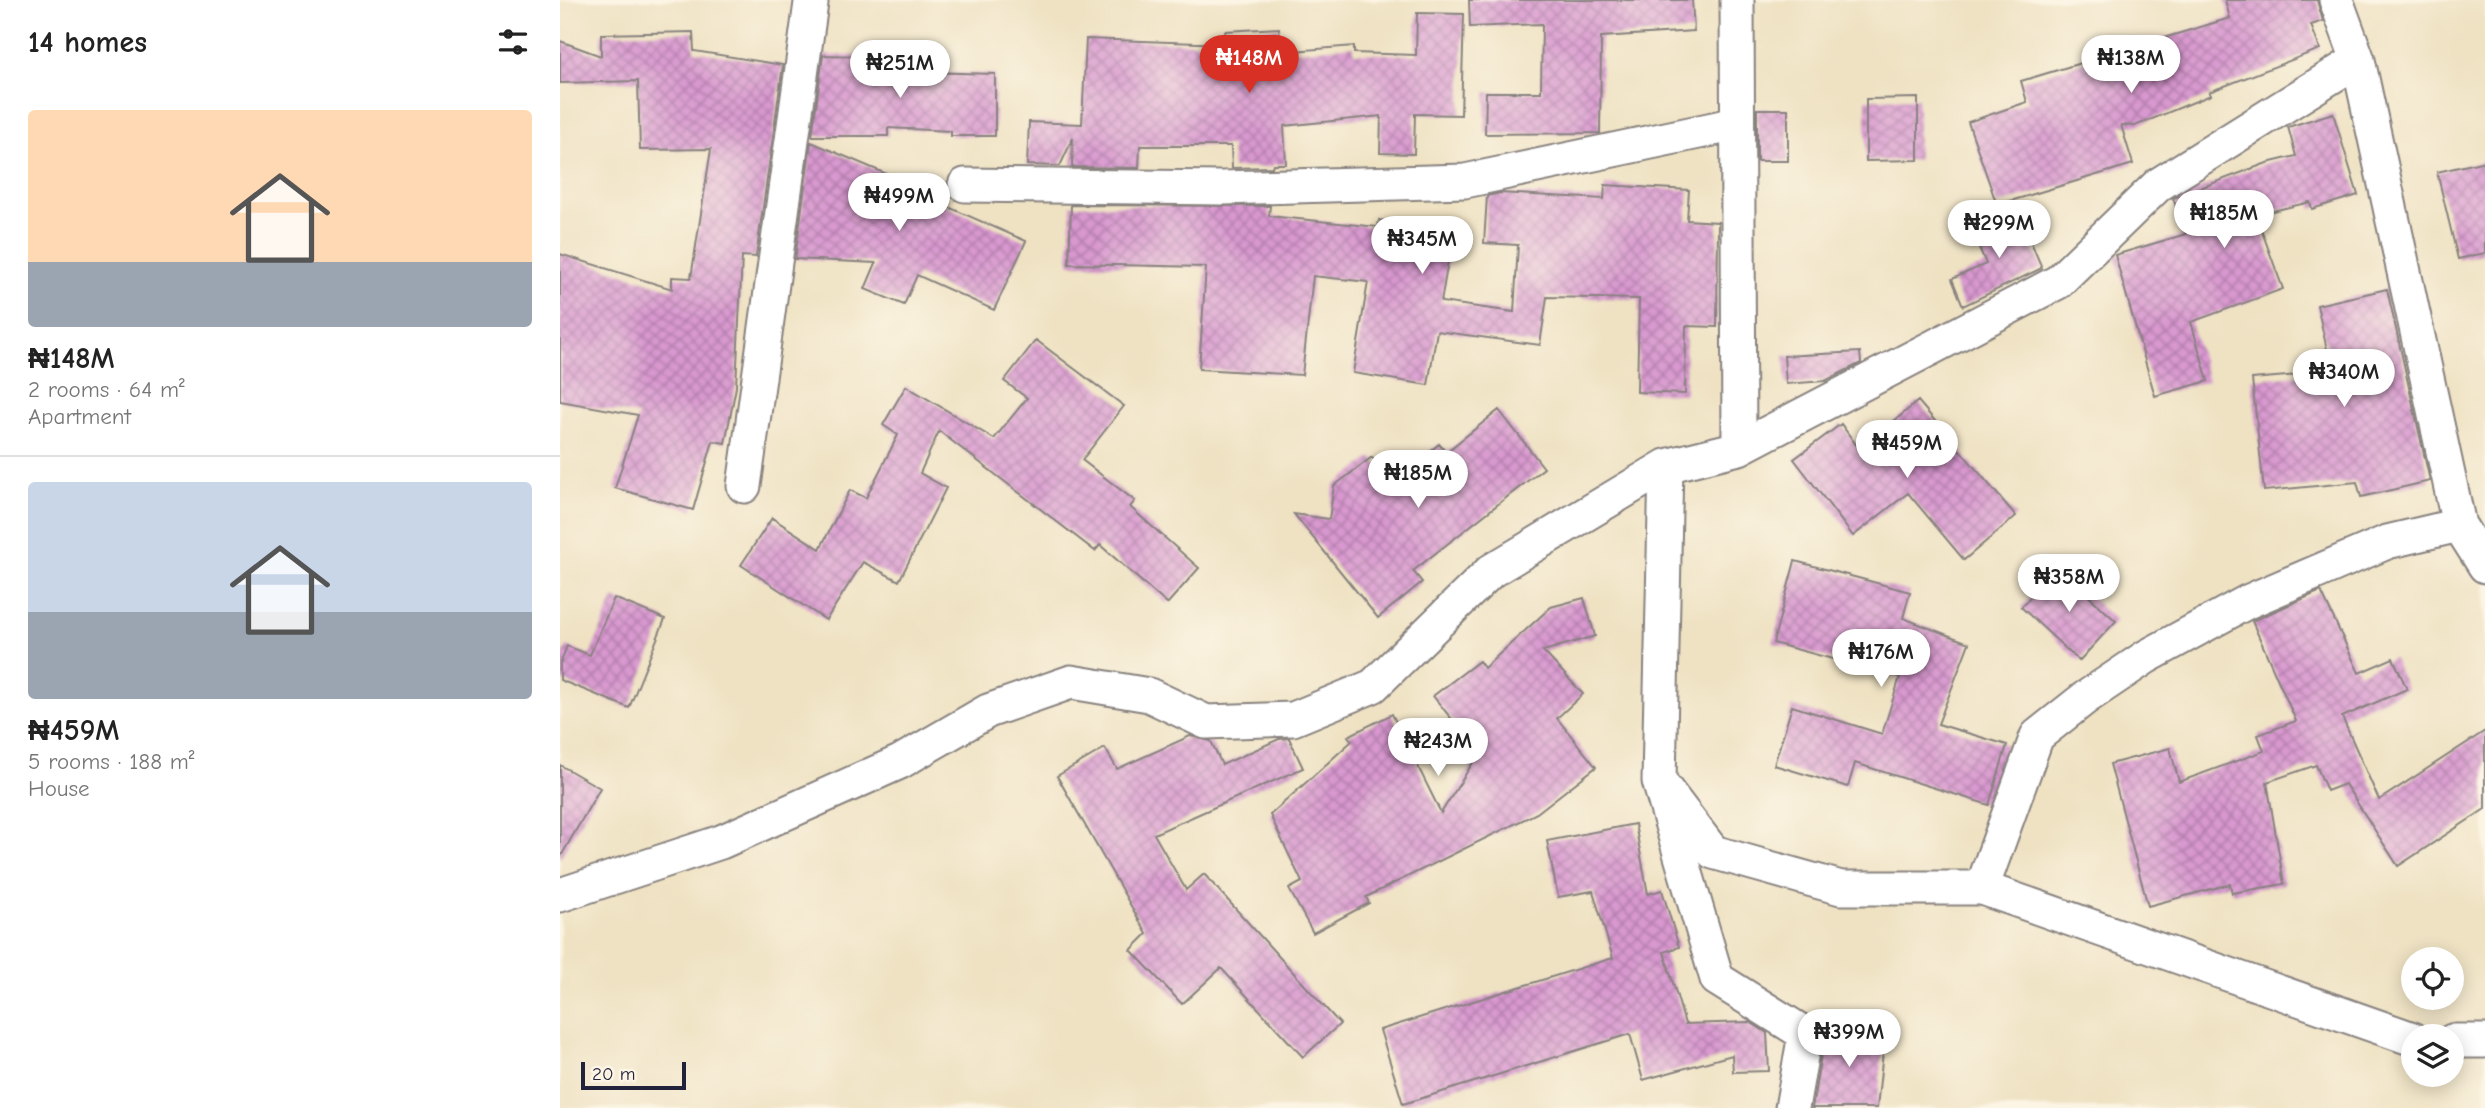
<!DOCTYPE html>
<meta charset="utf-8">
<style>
body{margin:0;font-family:"Comic Neue",sans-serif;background:#f2f2f2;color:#222;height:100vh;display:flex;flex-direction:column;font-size:26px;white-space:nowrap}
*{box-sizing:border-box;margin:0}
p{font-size:23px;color:#767676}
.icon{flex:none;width:38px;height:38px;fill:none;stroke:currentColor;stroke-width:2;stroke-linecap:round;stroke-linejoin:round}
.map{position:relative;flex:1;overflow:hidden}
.side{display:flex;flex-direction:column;background:#fff;width:560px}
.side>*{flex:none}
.fabs{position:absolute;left:1841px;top:947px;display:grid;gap:14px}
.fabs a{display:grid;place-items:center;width:63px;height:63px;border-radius:50%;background:#fff;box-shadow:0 4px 18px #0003;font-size:35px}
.scale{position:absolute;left:21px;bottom:18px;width:105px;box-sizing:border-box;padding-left:7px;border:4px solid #22223b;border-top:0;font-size:19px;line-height:24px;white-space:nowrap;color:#22223b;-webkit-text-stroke:5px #fcf5e5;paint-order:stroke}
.price{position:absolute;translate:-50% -60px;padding:0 16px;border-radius:24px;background:#fff;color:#222;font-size:23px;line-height:46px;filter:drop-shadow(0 2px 4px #0008)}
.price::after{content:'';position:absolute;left:50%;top:42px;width:21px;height:16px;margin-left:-10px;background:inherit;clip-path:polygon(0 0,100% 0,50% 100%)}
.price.selected{background:#d93025;color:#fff}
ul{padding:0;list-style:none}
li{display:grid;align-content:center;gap:14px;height:371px;padding:0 28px}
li+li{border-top:2px solid #e0e0e0}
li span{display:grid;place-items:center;height:217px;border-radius:7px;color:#555}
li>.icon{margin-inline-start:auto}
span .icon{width:126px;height:126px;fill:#fffc;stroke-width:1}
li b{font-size:30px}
h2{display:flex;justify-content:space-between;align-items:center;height:84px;padding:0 28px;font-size:30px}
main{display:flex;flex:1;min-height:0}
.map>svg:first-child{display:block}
.building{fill:url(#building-cross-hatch)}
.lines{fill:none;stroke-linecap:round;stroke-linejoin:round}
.street-casing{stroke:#88827f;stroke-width:37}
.street{stroke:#fff;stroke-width:33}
</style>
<main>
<section class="side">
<h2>14 homes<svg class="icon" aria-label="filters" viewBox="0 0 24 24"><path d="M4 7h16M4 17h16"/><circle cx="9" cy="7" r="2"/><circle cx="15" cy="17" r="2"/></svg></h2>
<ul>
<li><span style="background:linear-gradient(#ffd9b3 70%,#9aa5b1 0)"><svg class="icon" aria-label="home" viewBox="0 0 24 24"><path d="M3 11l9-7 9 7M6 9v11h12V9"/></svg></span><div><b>₦148M</b><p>2 rooms · 64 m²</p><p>Apartment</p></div></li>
<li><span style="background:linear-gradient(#c9d6e8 60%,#9aa5b1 0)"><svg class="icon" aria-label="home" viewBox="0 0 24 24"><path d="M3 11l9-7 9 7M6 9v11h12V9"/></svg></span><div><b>₦459M</b><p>5 rooms · 188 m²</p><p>House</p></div></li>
</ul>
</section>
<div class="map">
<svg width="1925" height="1108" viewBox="0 0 1925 1108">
<defs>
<pattern id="building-cross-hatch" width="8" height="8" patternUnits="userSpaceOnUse" patternTransform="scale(1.75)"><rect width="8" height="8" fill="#d999d0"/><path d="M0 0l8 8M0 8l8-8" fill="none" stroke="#b07caa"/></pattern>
</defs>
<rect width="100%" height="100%" fill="#fcf5e5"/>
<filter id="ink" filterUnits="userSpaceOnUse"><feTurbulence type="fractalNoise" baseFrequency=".0143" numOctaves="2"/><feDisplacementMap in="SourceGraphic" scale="14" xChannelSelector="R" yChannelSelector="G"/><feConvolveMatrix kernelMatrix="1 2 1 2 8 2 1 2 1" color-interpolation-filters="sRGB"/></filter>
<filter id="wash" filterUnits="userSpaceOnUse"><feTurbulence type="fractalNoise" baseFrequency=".00686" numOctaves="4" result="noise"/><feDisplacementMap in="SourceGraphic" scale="28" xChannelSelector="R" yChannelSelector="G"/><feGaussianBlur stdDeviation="1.57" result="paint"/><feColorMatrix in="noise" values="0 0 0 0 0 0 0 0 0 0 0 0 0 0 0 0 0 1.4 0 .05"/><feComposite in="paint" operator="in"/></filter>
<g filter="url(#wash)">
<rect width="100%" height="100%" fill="#efe2c3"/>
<g id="blocks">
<path class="building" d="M 909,0 L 1132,0 L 1134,31 L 1041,37 L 1040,133 L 925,134 L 926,92 L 981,92 L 982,24 L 910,27 Z
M 1665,0 L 1757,0 L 1763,21 L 1751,25 L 1760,49 L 1649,92 L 1651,95 L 1575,126 L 1561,125 L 1573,164 L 1437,205 L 1408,122 L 1467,102 L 1461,81 L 1670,18 Z
M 857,13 L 904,14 L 901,115 L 855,114 L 854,154 L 820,153 L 821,116 L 724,126 L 726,164 L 713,164 L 712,167 L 672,168 L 671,146 L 580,146 L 579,168 L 512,167 L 513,138 L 500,166 L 467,165 L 469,122 L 522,124 L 526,39 L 666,44 L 665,31 L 719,28 L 721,52 L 794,46 L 794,53 L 856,55 Z
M 133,32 L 134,51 L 223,65 L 196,257 L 182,256 L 176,387 L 165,443 L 153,441 L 133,510 L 55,488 L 78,415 L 0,401 L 0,254 L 112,289 L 112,277 L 131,278 L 151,149 L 80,150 L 78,81 L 0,83 L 0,41 L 41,56 L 41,34 Z
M 263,55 L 331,57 L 330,71 L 435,74 L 435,136 L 391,136 L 391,131 L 328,128 L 328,136 L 252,136 Z
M 1358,98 L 1358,160 L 1306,161 L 1306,99 Z
M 1197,109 L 1228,109 L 1228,161 L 1197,161 Z
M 1773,113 L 1798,195 L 1752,209 L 1750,202 L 1696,215 L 1723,289 L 1631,322 L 1648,381 L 1595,396 L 1555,255 L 1626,234 L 1613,198 L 1707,163 L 1736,156 L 1728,127 Z
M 251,142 L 388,200 L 386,206 L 466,241 L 434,310 L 357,275 L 344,305 L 305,289 L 316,263 L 235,259 Z
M 1925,161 L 1925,253 L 1898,259 L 1877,172 Z
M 1045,185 L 1129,190 L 1127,220 L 1158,222 L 1157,327 L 1126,326 L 1125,394 L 1077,392 L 1079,299 L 987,297 L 980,345 L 877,331 L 868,385 L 793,373 L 808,282 L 753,276 L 742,375 L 639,369 L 646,267 L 509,264 L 511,205 L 710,206 L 709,216 L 818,227 L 819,220 L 893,232 L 881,302 L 954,312 L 958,245 L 924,243 L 927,196 L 940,193 L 1044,199 Z
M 1459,214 L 1482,268 L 1403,306 L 1392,279 L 1426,264 L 1413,233 Z
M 1827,289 L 1870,481 L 1801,497 L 1797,482 L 1704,491 L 1692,379 L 1772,372 L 1757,305 Z
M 476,340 L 564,406 L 522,460 L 575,501 L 570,507 L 639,568 L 607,604 L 540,545 L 535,551 L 379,431 L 360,473 L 386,488 L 339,581 L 303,562 L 266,620 L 181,565 L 212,518 L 260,549 L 290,490 L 306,498 L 338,435 L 323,425 L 346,386 L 434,439 L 467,398 L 444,381 Z
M 1300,352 L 1301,363 L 1265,381 L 1226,384 L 1224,356 Z
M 1358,401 L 1456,516 L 1404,560 L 1348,493 L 1293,536 L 1234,459 L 1281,424 L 1300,450 Z
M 939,410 L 984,468 L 853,571 L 862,582 L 818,618 L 734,514 L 769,519 L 774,486 L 812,457 L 831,483 L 879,444 L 886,452 Z
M 1235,561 L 1350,592 L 1343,618 L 1409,643 L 1378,724 L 1447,745 L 1429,805 L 1295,763 L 1288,787 L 1214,765 L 1232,706 L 1322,734 L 1340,677 L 1213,643 Z
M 1498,568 L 1556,621 L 1519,661 L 1461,607 Z
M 1761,591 L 1799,673 L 1833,658 L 1847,689 L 1782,717 L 1819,800 L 1925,731 L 1925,809 L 1838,866 L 1785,784 L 1767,791 L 1756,765 L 1707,782 L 1724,884 L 1672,893 L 1670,884 L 1588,906 L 1550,764 L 1610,748 L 1619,782 L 1704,751 L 1698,735 L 1736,721 L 1692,621 Z
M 54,598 L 105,619 L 69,708 L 0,680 L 0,664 L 7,646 L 30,655 Z
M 1024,598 L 1035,636 L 983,651 L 1023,694 L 997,718 L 1036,767 L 977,813 L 806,897 L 809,903 L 753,933 L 729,889 L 742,882 L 710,815 L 792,741 L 788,736 L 832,714 L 881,813 L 919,753 L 873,696 L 919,661 L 924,668 L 991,607 Z
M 630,736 L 651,741 L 662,765 L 719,739 L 729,738 L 743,768 L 594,834 L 626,890 L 644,874 L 780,1024 L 743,1057 L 661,968 L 622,1004 L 571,950 L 587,934 L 497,776 L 545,748 L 557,769 Z
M 0,765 L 40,788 L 0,858 Z
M 1075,824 L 1088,894 L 1102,890 L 1119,947 L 1104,952 L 1125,1024 L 1190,1022 L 1207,1033 L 1209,1071 L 1173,1072 L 1172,1055 L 1083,1080 L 1070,1034 L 843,1104 L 820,1030 L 1053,958 L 1033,891 L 998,897 L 987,841 Z
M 1263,1026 L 1325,1033 L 1317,1108 L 1252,1108 L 1264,1037 Z"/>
</g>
</g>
<g filter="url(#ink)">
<use href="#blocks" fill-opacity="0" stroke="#88827f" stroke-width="2"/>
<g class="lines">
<defs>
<path id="street" d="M 1177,0 L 1179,448
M 1776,0 L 1798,60 L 1899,525 L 1925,566
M 405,185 L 663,188 L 905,181 L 1177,124
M 1106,466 L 1099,781 L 1157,979 L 1245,1034 L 1232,1108
M 184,486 L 251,3
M 1099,781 L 1153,852 L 1281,888 L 1422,888 L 1853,1039
M 1422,888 L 1477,736 L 1525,698 L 1586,657 L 1687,602 L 1827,542 L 1899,525
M 0,895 L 161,842 L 340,762 L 428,711 L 511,682 L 589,695 L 646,722 L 733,719 L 813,686 L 931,571 L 1106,466 L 1179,448 L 1498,282 L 1598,185 L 1798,60
M 1892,1041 L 1925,1041"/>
</defs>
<use href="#street" class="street-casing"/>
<use href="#street" class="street"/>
</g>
</g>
</svg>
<div class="fabs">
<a><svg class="icon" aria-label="locate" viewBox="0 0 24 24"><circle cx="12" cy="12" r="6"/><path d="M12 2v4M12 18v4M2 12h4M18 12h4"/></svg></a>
<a><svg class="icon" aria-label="layers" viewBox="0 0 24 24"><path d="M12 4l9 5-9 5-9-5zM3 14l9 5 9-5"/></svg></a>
</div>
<div class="scale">20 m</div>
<b class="price selected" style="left:689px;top:95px">₦148M</b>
<b class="price" style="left:1571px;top:95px">₦138M</b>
<b class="price" style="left:340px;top:100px">₦251M</b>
<b class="price" style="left:339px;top:233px">₦499M</b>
<b class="price" style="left:1664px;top:250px">₦185M</b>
<b class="price" style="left:1439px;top:260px">₦299M</b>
<b class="price" style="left:862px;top:276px">₦345M</b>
<b class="price" style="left:1784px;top:409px">₦340M</b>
<b class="price" style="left:1347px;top:480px">₦459M</b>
<b class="price" style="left:858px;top:510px">₦185M</b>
<b class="price" style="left:1509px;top:614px">₦358M</b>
<b class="price" style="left:1321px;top:689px">₦176M</b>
<b class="price" style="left:878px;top:778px">₦243M</b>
<b class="price" style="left:1289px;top:1069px">₦399M</b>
</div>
</main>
